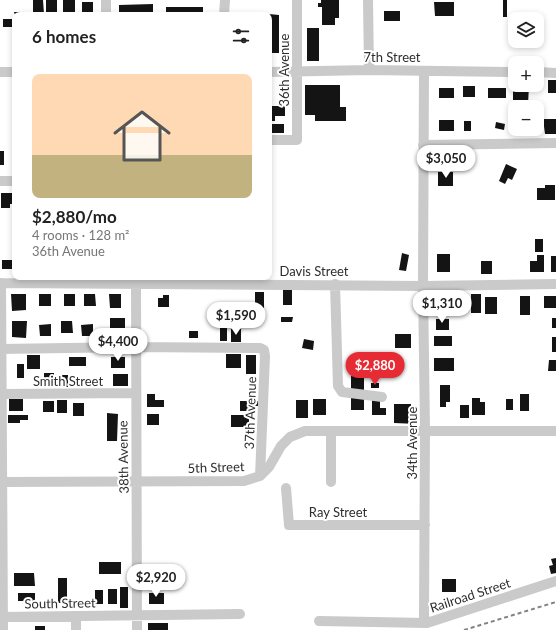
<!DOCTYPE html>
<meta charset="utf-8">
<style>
body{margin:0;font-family:Lato,sans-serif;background:#f2f2f2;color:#222;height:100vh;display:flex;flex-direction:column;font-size:15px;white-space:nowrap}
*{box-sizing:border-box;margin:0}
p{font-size:13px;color:#767676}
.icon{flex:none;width:22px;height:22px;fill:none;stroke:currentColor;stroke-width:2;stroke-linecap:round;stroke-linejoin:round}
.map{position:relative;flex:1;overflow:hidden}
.sheet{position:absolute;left:12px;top:12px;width:260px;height:268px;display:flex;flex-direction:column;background:#fff;border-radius:8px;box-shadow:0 2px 6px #0003}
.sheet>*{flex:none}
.tools{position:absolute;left:508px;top:12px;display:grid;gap:8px}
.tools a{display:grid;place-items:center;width:36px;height:36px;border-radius:8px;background:#fff;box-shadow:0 2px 6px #0003;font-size:20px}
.price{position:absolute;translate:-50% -34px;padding:0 9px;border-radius:14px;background:#fff;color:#222;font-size:13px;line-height:26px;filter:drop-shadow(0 1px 2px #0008)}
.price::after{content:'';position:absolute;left:50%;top:24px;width:12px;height:9px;margin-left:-6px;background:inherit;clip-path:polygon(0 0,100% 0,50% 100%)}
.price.on{background:#e72b34;color:#fff}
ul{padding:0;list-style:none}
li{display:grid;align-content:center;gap:8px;height:212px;padding:0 20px}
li+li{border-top:1px solid #e0e0e0}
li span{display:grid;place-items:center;height:124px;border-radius:8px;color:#555}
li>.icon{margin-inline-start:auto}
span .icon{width:72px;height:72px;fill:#fffc;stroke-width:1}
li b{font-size:17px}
h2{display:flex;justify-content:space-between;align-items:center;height:48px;padding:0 20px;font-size:17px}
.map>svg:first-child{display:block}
.building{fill:#141414}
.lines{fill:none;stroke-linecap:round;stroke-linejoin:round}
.minor{stroke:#cacaca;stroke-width:10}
.rail{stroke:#828282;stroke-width:2;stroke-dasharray:4 3;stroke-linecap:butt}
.labels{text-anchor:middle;stroke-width:4;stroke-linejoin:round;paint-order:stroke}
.street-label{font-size:13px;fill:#2d2d2d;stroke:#fff}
</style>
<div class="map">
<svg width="556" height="630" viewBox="0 0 556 630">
<rect width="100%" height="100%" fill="#fff"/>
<path class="building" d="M 33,0 L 43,0 L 44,14 L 15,15 L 14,12 L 33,12 Z
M 46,0 L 57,0 L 57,13 L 46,13 Z
M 63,0 L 75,0 L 75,15 L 63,15 Z
M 321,0 L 339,0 L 339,18 L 335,18 L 335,25 L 322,25 L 322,7 L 318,7 L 318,3 L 321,3 Z
M 503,0 L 507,0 L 507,17 L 503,17 Z
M 82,2 L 93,2 L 93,15 L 82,15 Z
M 434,2 L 454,2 L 454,16 L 435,16 Z
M 153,4 L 153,15 L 119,15 L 119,5 Z
M 166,7 L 203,7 L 203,15 L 166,15 Z
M 384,11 L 400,11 L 400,21 L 384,21 Z
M 269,14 L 279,15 L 279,53 L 269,53 Z
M 3,19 L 12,19 L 12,27 L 3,27 Z
M 307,28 L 319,28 L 319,61 L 307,61 Z
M 12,39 L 15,39 L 15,56 L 12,56 Z
M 548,80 L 556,80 L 556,93 L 548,93 Z
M 513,84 L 529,85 L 528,105 L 521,105 L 522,100 L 513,100 Z
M 305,85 L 340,85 L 340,107 L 346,107 L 346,121 L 315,121 L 315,115 L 305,115 Z
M 463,86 L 475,86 L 475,97 L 463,97 Z
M 439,88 L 454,88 L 454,98 L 439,98 Z
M 488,88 L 506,88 L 506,98 L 488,98 Z
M 270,106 L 285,106 L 285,116 L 275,116 L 275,121 L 270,121 Z
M 543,119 L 556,119 L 556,134 L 545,134 Z
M 439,120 L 454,120 L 454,131 L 439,131 Z
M 464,121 L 471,121 L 471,131 L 464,131 Z
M 496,122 L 505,124 L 504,130 L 495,128 Z
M 269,124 L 284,124 L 284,133 L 269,133 Z
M 0,151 L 4,151 L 4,165 L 0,165 Z
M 506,164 L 517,169 L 512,180 L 508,178 L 505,184 L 499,181 Z
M 438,172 L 453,172 L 453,186 L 438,186 Z
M 545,185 L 555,185 L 555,200 L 537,200 L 537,188 L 545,188 Z
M 1,193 L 13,193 L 13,204 L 10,204 L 10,208 L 1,208 Z
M 535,239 L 543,239 L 543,252 L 535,252 Z
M 402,253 L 409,255 L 406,271 L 399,270 Z
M 437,254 L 450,254 L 450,272 L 437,272 Z
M 537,255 L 544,255 L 544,272 L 530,272 L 530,261 L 537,261 Z
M 551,256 L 556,256 L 556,272 L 551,272 Z
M 2,260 L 15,260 L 15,269 L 2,269 Z
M 481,261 L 492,261 L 492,274 L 481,274 Z
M 283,290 L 292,290 L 292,305 L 283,305 Z
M 255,292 L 264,292 L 264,308 L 255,308 Z
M 11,294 L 26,294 L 26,310 L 12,311 Z
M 39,294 L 51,294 L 51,306 L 39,306 Z
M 64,294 L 75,294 L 75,306 L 64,306 Z
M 84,294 L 95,294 L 96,306 L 84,306 Z
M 109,294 L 121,294 L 121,308 L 110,308 Z
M 452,294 L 464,294 L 464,309 L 452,309 Z
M 471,294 L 481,294 L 481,313 L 471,313 Z
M 163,295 L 169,295 L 169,307 L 158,307 L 158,298 L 163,298 Z
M 520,296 L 530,296 L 530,315 L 520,315 Z
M 544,296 L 556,296 L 556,308 L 544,308 Z
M 485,297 L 497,297 L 497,314 L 485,314 Z
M 281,317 L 293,317 L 292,322 L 281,322 Z
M 110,318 L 125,318 L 125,335 L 110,335 Z
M 552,318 L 556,318 L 556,328 L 552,328 Z
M 436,319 L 449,319 L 449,330 L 436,330 Z
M 12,321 L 27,321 L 26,338 L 12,337 Z
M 61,321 L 72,321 L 73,333 L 61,333 Z
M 51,324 L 51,336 L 40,336 L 39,325 Z
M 93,324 L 93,336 L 82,336 L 81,325 Z
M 220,327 L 227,327 L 227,341 L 220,341 Z
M 231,329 L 241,329 L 241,342 L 231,342 Z
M 189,331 L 198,331 L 198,338 L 189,338 Z
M 395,334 L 411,334 L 411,348 L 395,348 Z
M 434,336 L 452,336 L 452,346 L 434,346 Z
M 552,337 L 556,337 L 556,352 L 552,352 Z
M 304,339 L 314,341 L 313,350 L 302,348 Z
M 226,354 L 241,354 L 241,368 L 226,368 Z
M 27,355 L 40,355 L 40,369 L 27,369 Z
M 246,355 L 256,355 L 256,374 L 246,374 Z
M 69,357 L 86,357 L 86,366 L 69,366 Z
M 111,357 L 125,357 L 125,368 L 111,368 Z
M 434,358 L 454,358 L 454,371 L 434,371 Z
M 549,360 L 556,360 L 556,371 L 548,371 Z
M 17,364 L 24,364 L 24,378 L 17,378 Z
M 44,373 L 54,373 L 54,386 L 44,386 Z
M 113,374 L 128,374 L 128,386 L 113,386 Z
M 58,375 L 68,375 L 68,387 L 58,387 Z
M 351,376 L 364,376 L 364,410 L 351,410 Z
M 371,383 L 379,383 L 379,388 L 371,388 Z
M 440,385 L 450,385 L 450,402 L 446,402 L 446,407 L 440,407 Z
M 147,394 L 155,394 L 155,400 L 164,400 L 164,407 L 147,407 Z
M 520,394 L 529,394 L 529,411 L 520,411 Z
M 472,398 L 480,398 L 480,402 L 485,402 L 485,415 L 472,415 Z
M 9,399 L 23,399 L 23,411 L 9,411 Z
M 313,399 L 326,399 L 326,415 L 313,415 Z
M 506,399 L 513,399 L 513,410 L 506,410 Z
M 57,400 L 67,400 L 67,413 L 57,413 Z
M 296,400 L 308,400 L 308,418 L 296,418 Z
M 372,400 L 380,400 L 380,408 L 386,408 L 386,415 L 372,415 Z
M 43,401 L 54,401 L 54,412 L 43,412 Z
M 240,401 L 258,401 L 258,406 L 253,406 L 253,411 L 240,411 Z
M 73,403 L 84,403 L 84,416 L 73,416 Z
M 394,404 L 411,404 L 411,416 L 418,416 L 418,424 L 394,423 Z
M 460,405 L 469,405 L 469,418 L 460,418 Z
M 107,413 L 118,414 L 117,441 L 107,441 Z
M 147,414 L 159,414 L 159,425 L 147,425 Z
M 8,415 L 28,415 L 28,420 L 20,420 L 20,423 L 8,423 Z
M 231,415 L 249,415 L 249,427 L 231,427 Z
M 556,558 L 556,573 L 551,574 L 549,566 L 553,565 L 551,559 Z
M 99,562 L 121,562 L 121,574 L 99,574 Z
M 147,566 L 162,566 L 162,578 L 147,578 Z
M 14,573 L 34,573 L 35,586 L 14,586 Z
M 58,578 L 67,578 L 67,603 L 58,603 Z
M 442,579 L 456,579 L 456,592 L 442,592 Z
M 120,587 L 128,587 L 128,608 L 120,608 Z
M 108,589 L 117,589 L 117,604 L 108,604 Z
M 95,590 L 103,590 L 103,604 L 95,604 Z
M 18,593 L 35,593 L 35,601 L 18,601 Z
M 149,593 L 164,593 L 164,604 L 149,604 Z
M 148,623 L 168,623 L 168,630 L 148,630 Z
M 35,626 L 45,626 L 45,630 L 35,630 Z"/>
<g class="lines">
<path class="minor" d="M 106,0 L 106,15
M 368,0 L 369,70
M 224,15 L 225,0
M 424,71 L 423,286 L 425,430 L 424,617 L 427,623
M 0,72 L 15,72
M 269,72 L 369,70 L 515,72
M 537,72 L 556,73
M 269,140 L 297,140 L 297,0
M 423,145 L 556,143
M 0,181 L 15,181
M 0,283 L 423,286 L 556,284
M 1,283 L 3,630
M 136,284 L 137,630
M 335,284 L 338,386 L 342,392 L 382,397
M 0,349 L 135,347 L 260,348 L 264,350 L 265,356 L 260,476
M 1,394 L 136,393
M 331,432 L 331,482
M 0,482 L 244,481 L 260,476 L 269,467 L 281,446 L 290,437 L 305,431 L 556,431
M 286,488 L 289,525 L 425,525
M 76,616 L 76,630
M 0,617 L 240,614
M 319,621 L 427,623 L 556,581"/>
<path class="rail" d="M 464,630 L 556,602"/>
</g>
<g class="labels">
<g class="street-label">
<text x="392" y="62">7th Street</text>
<text transform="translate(284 70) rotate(-90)" y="5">36th Avenue</text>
<text x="314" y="276">Davis Street</text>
<text x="68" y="386">Smith Street</text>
<text transform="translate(250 413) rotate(-88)" y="5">37th Avenue</text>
<text transform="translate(412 443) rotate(-90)" y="5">34th Avenue</text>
<text transform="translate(123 457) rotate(-91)" y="5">38th Avenue</text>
<text transform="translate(216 467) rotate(-2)" y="5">5th Street</text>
<text x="338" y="517">Ray Street</text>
<text transform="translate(470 595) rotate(-18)" y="5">Railroad Street</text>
<text transform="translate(60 603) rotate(-1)" y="5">South Street</text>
</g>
</g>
</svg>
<div class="tools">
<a><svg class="icon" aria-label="layers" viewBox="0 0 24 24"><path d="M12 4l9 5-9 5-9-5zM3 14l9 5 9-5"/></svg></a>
<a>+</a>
<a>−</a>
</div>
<b class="price" style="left:446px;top:179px">$3,050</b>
<b class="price" style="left:442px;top:324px">$1,310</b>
<b class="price" style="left:236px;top:336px">$1,590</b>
<b class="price" style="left:118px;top:362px">$4,400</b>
<b class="price on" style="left:375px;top:386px">$2,880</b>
<b class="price" style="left:156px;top:598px">$2,920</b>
<section class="sheet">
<h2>6 homes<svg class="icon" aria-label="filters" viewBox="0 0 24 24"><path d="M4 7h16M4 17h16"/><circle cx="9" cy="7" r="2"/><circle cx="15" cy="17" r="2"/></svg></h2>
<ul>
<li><span style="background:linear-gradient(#ffd9b3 65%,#c2b280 0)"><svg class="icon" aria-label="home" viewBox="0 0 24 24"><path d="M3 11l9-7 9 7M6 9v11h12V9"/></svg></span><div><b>$2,880/mo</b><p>4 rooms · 128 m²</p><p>36th Avenue</p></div></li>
</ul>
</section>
</div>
